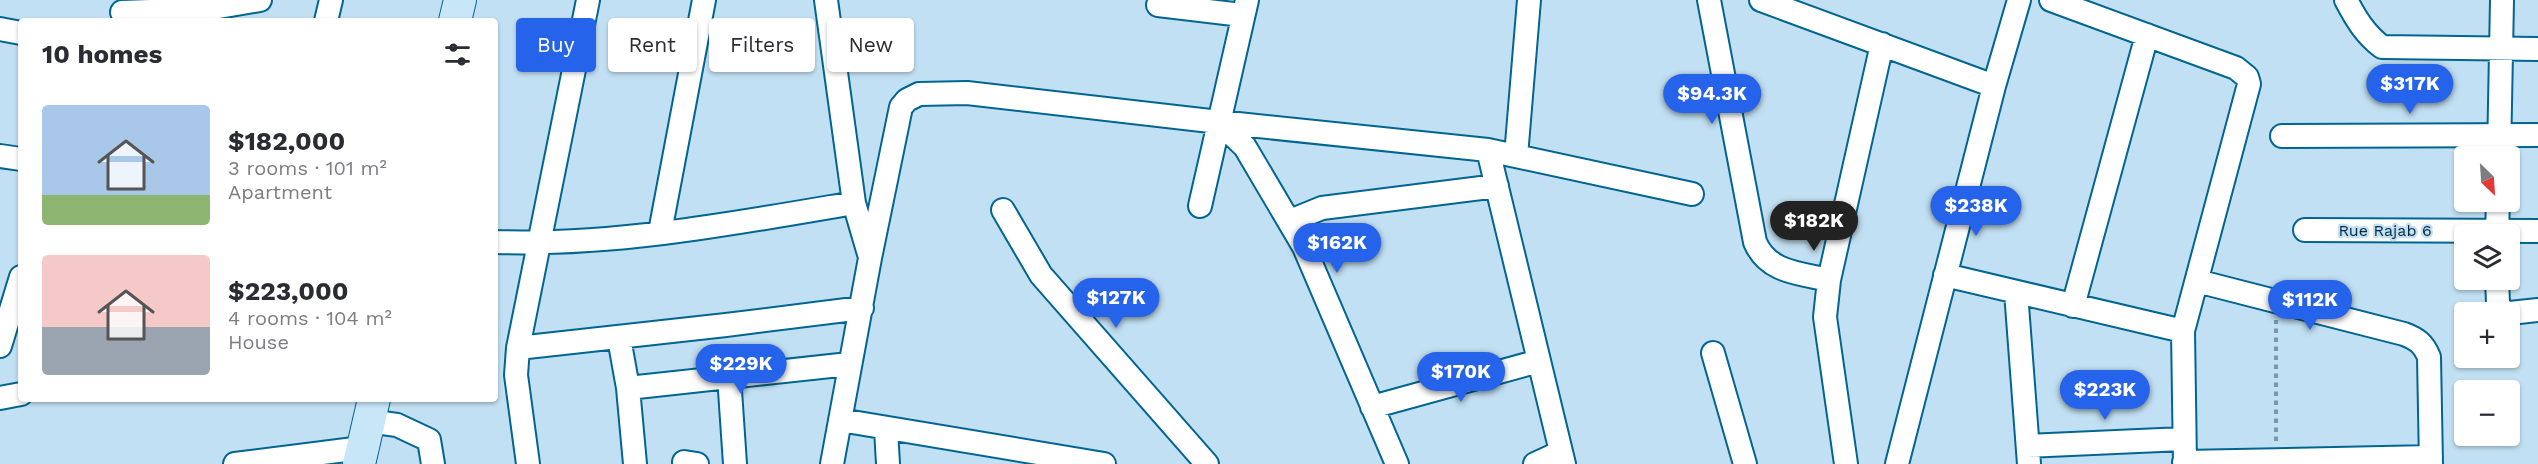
<!DOCTYPE html>
<meta charset="utf-8">
<style>
body{margin:0;font-family:"Work Sans",sans-serif;background:#f2f2f3;color:#2b2b33;height:100vh;display:flex;flex-direction:column;font-size:22px;white-space:nowrap}
*{box-sizing:border-box;margin:0}
p{font-size:20px;color:#7c7c81}
.icon{flex:none;width:33px;height:33px;fill:none;stroke:currentColor;stroke-width:2;stroke-linecap:round;stroke-linejoin:round}
.map{position:relative;flex:1;overflow:hidden}
.details{position:absolute;left:18px;top:18px;width:480px;height:384px;display:flex;flex-direction:column;background:#fff;border-radius:6px;box-shadow:0 2px 4px #0004}
.details>*{flex:none}
.hud{position:absolute;left:516px;top:18px;width:570px;height:54px;display:flex;gap:12px}
.needle{width:39px;rotate:155deg}
.tools{position:absolute;left:2454px;top:146px;display:grid;gap:12px}
.tools a{display:grid;place-items:center;width:66px;height:66px;border-radius:6px;background:#fff;box-shadow:0 2px 4px #0004;font-size:30px}
.price{position:absolute;translate:-50% -51px;padding:0 14px;border-radius:21px;background:#2563eb;color:#fff;font-size:20px;line-height:39px;filter:drop-shadow(0 2px 3px #0008)}
.price::after{content:'';position:absolute;left:50%;top:36px;width:18px;height:14px;margin-left:-9px;background:inherit;clip-path:polygon(0 0,100% 0,50% 100%)}
.price.current{background:#222;color:#fff}
ul{padding:0;list-style:none}
li{display:flex;align-items:center;gap:18px;height:150px;padding:0 24px}
li span{display:grid;place-items:center;flex:none;width:168px;height:120px;border-radius:6px;color:#555}
li>.icon{margin-inline-start:auto}
span .icon{width:72px;height:72px;fill:#fffc;stroke-width:1}
li b{font-size:26px}
h2{display:flex;justify-content:space-between;align-items:center;height:72px;padding:0 24px;font-size:26px}
.chip{padding:0 21px;border-radius:6px;background:#fff;box-shadow:0 2px 4px #0004;font-size:21px;line-height:54px}
.chip.current{background:#2563eb;color:#fff}
.map>svg:first-child{display:block}
.lines{fill:none;stroke-linecap:round;stroke-linejoin:round}
.minor-casing{stroke:#006590;stroke-width:26}
.secondary-casing{stroke:#006590;stroke-width:34}
.path{stroke:#7898ab;stroke-width:4;stroke-dasharray:4.5 4.5;stroke-linecap:butt}
.minor{stroke:#fff;stroke-width:22}
.secondary{stroke:#c7e6f7;stroke-width:32}
.labels{text-anchor:middle;stroke-width:4.5;stroke-linejoin:round;paint-order:stroke}
.street-label{font-size:16px;fill:#062a3d;stroke:#c2e0f3}
</style>
<div class="map">
<svg width="2538" height="464" viewBox="0 0 2538 464">
<rect width="100%" height="100%" fill="#c2e0f3"/>
<g class="lines">
<defs>
<path id="minor" d="M 826,0 L 854,203 L 869,254
M 1709,0 L 1755,242 C 1768,273 1800,273 1829,280
M 1761,0 L 1994,86
M 2051,0 L 2236,68 L 2247,77 L 2249,84 L 2183,331 L 2185,464
M 2346,0 C 2356,19 2365,34 2382,47 L 2538,49
M 1158,5 L 1242,15
M 122,12 L 207,9 L 260,0
M 326,21 L 331,0
M 0,29 L 21,33
M 1219,122 L 1245,147 L 1304,247 L 1397,464
M 2282,136 L 2538,135
M 1488,150 L 1564,464
M 0,156 L 21,159
M 1516,156 L 1529,0
M 2499,156 L 2502,0
M 1200,206 L 1247,0
M 1003,210 L 1041,275 L 1207,464
M 1290,221 L 1322,208 L 1497,186
M 2305,230 L 2538,231
M 660,232 L 704,0
M 2497,234 L 2498,201
M 495,242 C 614,246 737,223 854,203
M 1945,275 L 2183,331
M 2497,279 L 2498,303 L 2503,312
M 2197,281 L 2404,334 C 2417,339 2423,343 2429,357 L 2431,464
M 2016,292 L 2029,464
M 2073,306 L 2147,35
M 2510,313 L 2538,310
M 619,338 L 628,388 L 635,464
M 0,346 L 21,277
M 518,348 L 726,325 L 862,308
M 1713,353 L 1745,464
M 729,376 L 735,464
M 628,388 L 849,364
M 0,398 L 21,394
M 1372,407 L 1539,361
M 840,420 L 1104,464
M 368,421 L 397,425 L 429,440 L 433,464
M 886,429 L 888,464
M 2028,446 L 2183,439
M 684,462 L 697,464
M 2184,462 L 2431,457
M 235,464 L 362,448
M 528,464 L 516,375 L 518,348 L 588,0
M 832,464 L 870,258 L 901,107 L 907,100 L 919,94 L 967,93 L 1219,122 L 1488,150 L 1692,194
M 1535,464 L 1561,452
M 1846,464 L 1825,317 L 1829,280 L 1882,44
M 1897,464 L 1994,86 L 2019,0"/>
<path id="secondary" d="M 455,21 L 460,0
M 359,464 L 374,399"/>
</defs>
<use href="#minor" class="minor-casing"/>
<use href="#secondary" class="secondary-casing"/>
<path class="path" d="M 2276,441 L 2276,320"/>
<use href="#minor" class="minor"/>
<use href="#secondary" class="secondary"/>
</g>
<g class="labels">
<g class="street-label">
<text x="2385" y="236">Rue Rajab 6</text>
</g>
</g>
</svg>
<div class="tools">
<a><svg class="needle" viewBox="-14 -14 28 28"><path d="M0-13l5 13h-10z" fill="#e53935"/><path d="M0 13l5-13h-10z" fill="#7c7c81"/></svg></a>
<a><svg class="icon" aria-label="layers" viewBox="0 0 24 24"><path d="M12 4l9 5-9 5-9-5zM3 14l9 5 9-5"/></svg></a>
<a>+</a>
<a>−</a>
</div>
<b class="price" style="left:2410px;top:115px">$317K</b>
<b class="price" style="left:1712px;top:125px">$94.3K</b>
<b class="price" style="left:1976px;top:237px">$238K</b>
<b class="price current" style="left:1814px;top:252px">$182K</b>
<b class="price" style="left:1337px;top:274px">$162K</b>
<b class="price" style="left:1116px;top:329px">$127K</b>
<b class="price" style="left:2310px;top:331px">$112K</b>
<b class="price" style="left:741px;top:395px">$229K</b>
<b class="price" style="left:1461px;top:403px">$170K</b>
<b class="price" style="left:2105px;top:421px">$223K</b>
<div class="hud">
<a class="chip current">Buy</a>
<a class="chip">Rent</a>
<a class="chip">Filters</a>
<a class="chip">New</a>
</div>
<section class="details">
<h2>10 homes<svg class="icon" aria-label="filters" viewBox="0 0 24 24"><path d="M4 7h16M4 17h16"/><circle cx="9" cy="7" r="2"/><circle cx="15" cy="17" r="2"/></svg></h2>
<ul>
<li><span style="background:linear-gradient(#a9c7e8 75%,#8fb573 0)"><svg class="icon" aria-label="home" viewBox="0 0 24 24"><path d="M3 11l9-7 9 7M6 9v11h12V9"/></svg></span><div><b>$182,000</b><p>3 rooms · 101 m²</p><p>Apartment</p></div></li>
<li><span style="background:linear-gradient(#f6c9c9 60%,#9aa5b1 0)"><svg class="icon" aria-label="home" viewBox="0 0 24 24"><path d="M3 11l9-7 9 7M6 9v11h12V9"/></svg></span><div><b>$223,000</b><p>4 rooms · 104 m²</p><p>House</p></div></li>
</ul>
</section>
</div>
